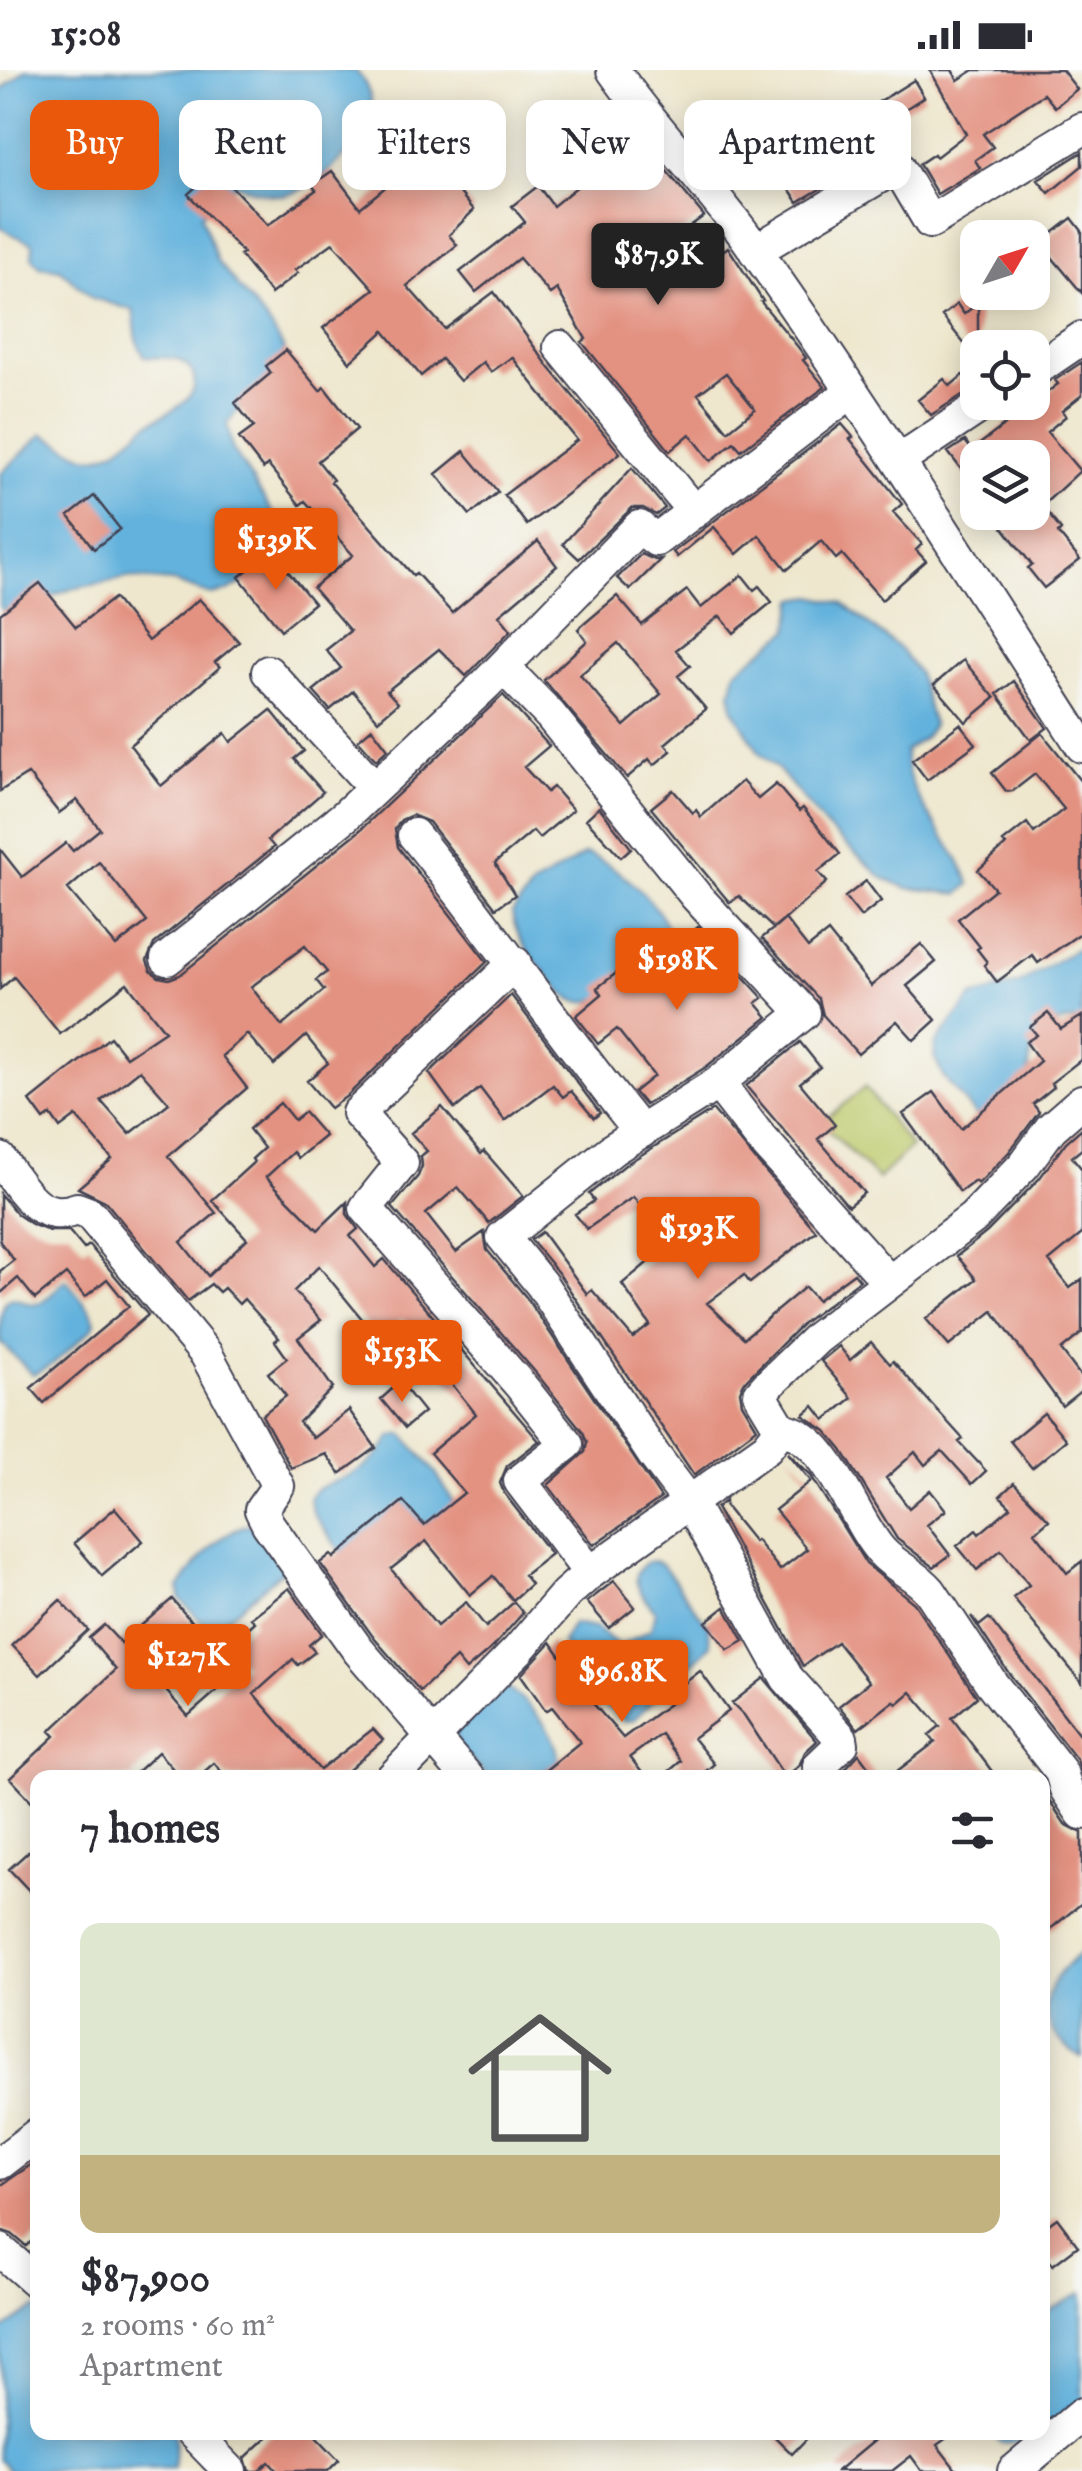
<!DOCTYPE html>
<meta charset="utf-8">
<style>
body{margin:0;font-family:"IM FELL English",serif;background:#f7f7f7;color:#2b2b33;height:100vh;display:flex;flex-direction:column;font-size:38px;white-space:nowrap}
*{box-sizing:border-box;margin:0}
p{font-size:32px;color:#7c7c81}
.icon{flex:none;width:55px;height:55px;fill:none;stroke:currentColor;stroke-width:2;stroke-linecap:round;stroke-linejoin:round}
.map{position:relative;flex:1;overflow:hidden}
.panel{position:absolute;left:30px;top:1700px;width:1020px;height:670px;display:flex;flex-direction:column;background:#fff;border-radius:20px;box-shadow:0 5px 25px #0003}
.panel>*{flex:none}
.hud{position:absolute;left:30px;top:30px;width:1022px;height:90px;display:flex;gap:20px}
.needle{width:65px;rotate:51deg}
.controls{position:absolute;left:960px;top:150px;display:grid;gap:20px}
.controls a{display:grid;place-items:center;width:90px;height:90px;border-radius:20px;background:#fff;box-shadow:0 5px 25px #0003;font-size:50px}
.price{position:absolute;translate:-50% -85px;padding:0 22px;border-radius:10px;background:#ea580c;color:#fff;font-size:32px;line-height:65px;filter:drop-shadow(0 2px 5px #0008)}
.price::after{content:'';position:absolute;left:50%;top:60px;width:30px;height:22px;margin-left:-15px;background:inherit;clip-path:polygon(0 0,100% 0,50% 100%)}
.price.current{background:#222;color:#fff}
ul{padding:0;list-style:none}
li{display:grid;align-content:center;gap:20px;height:530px;padding:0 50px}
li span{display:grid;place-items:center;height:310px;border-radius:20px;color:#555}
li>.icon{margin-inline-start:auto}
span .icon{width:180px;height:180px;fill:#fffc;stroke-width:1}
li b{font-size:42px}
h2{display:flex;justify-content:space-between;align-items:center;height:120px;padding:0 50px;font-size:42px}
.tag{padding:0 35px;border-radius:20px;background:#fff;box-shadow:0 5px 25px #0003;font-size:35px;line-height:90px}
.tag.current{background:#ea580c;color:#fff}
.status{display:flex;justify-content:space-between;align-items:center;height:70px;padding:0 50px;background:#fff;direction:ltr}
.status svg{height:28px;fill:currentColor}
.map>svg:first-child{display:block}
.green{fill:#bdca6b;stroke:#707653;stroke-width:2.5}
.water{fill:#63b2dd;stroke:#426a8c;stroke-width:2.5}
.building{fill:#e39281;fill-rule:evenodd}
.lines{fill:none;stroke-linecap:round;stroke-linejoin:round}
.minor-casing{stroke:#414051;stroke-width:36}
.minor{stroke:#fff;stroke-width:32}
</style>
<div class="status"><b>15:08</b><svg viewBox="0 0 49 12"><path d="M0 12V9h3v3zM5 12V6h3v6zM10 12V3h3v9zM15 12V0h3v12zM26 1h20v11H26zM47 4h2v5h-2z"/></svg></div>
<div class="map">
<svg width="1082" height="2401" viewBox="0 0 1082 2401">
<rect width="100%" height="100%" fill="#f6f6f2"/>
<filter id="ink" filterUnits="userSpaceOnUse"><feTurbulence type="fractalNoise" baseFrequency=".01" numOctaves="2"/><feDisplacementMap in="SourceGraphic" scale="20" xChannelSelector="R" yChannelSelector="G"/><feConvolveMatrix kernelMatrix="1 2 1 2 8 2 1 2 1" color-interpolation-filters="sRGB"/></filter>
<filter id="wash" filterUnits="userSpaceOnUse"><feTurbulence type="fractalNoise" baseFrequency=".0048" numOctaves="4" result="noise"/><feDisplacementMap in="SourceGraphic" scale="40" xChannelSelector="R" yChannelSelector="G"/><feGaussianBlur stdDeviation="2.25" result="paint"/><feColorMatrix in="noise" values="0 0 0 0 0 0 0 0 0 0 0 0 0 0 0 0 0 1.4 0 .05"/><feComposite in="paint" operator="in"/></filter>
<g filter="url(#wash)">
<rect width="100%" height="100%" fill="#eee7cd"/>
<path class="green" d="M 865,1017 L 911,1077 L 878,1109 L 821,1053 Z"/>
<path class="water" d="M 25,0 L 355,0 C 367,12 376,34 370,51 C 363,74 313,120 289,124 C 270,128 253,120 236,114 L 215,124 L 201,146 L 217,191 L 272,258 L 285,281 L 272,310 L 242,335 L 227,354 L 232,378 L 273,443 L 274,478 L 258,503 L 228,521 L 211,525 L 173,512 L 127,508 L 71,519 L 6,543 L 0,537 L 0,404 L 43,364 C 55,369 81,387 91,387 C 117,386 131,365 151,352 C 168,342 202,330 193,304 C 191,297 182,291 176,289 C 167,287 154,288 145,287 L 137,272 L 133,240 L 92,228 L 60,199 L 40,196 L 32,187 L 33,174 L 0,158 L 0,21 Z
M 812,526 L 842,533 L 900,579 L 918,603 L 933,655 L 924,668 L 905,681 C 906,732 953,768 970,814 L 959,824 L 907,818 L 883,808 L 827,758 L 779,700 L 760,684 L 749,666 L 733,639 L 731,624 L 736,601 L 789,560 L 795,529 Z
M 585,784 C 613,790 670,840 670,871 C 652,889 602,942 574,930 C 563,925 554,912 546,903 C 529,884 516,869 512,843 L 533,816 Z
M 1082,875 L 1082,950 C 1037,951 1026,977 1029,1018 L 977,1047 L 943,1006 L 934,986 L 936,973 L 972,927 L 1019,914 Z
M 66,1210 L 91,1241 L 95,1252 L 92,1259 L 54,1293 L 33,1305 L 0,1272 C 0,1197 22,1244 42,1232 C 51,1227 57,1216 66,1210 Z
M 403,1364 L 436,1403 L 457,1438 L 430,1455 L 417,1450 L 345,1488 L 314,1445 L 309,1428 C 317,1414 335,1413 350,1405 C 367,1397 382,1383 391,1367 Z
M 251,1454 L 286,1498 L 222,1552 L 214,1556 L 205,1555 L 180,1529 L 179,1518 C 195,1494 221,1459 251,1454 Z
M 655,1491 L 663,1495 L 708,1556 L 711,1575 L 633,1650 L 624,1651 L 600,1630 L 562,1573 L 573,1554 L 595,1558 L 620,1576 L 651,1559 L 655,1541 C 642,1523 625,1510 647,1492 Z
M 506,1618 C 528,1630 559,1665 558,1691 L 535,1707 L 488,1707 L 462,1681 L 454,1665 L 491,1621 Z
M 1082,1882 L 1082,1988 C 1031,1955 1037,1917 1082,1882 Z
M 1082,2223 L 1082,2334 C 1056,2354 1035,2374 1001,2373 L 992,2363 L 1042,2362 L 1043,2243 Z
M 35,2238 L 38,2239 L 38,2362 L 172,2363 L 175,2366 L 174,2399 L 9,2401 L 0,2389 L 0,2262 Z"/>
<g id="blocks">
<path class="building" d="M 930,0 L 952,0 L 958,10 L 974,0 L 1062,0 L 1077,19 L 1055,37 L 1044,24 L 983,64 L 993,77 L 975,90 L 980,98 L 937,124 L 919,94 L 934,84 L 936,87 L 966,64 Z
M 914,10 L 924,27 L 885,52 L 874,35 Z
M 848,75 L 860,95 L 798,132 L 786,114 Z
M 646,76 L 704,146 L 647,187 L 670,214 L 700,192 L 703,196 L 728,177 L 763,231 L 761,232 L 798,277 L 806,288 L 803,290 L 825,317 L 741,380 L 734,372 L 711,391 L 690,364 L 670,381 L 582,272 L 586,269 L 557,219 L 550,224 L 519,188 L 476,222 L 460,202 L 525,152 L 512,136 L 538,116 L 553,136 L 589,107 L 591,110 L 610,95 L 615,101 ZM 726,303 L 755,339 L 728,361 L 698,324 Z
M 1082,82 L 1082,96 L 1049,123 L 1038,110 Z
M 434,92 L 474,140 L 449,165 L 457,175 L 407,216 L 445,259 L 494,222 L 549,297 L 620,383 L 527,455 L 504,425 L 577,370 L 512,287 L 491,302 L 483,292 L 460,311 L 441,289 L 421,306 L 384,261 L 350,292 L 323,258 L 374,219 L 333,173 L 295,200 L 298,203 L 271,224 L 240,185 L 243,183 L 188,124 L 215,99 L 268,155 L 316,120 L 312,115 L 332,101 L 360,138 L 400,105 L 408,114 Z
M 1072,148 L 1082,161 L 1082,223 L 1040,173 Z
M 978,233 L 978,291 L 942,246 L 957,234 L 964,244 Z
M 286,280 L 320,321 L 324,317 L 357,359 L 318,391 L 333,410 L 331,412 L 413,505 L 416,503 L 452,543 L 538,471 L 557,496 L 499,545 L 511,560 L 466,606 L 439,579 L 387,621 L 398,633 L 378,650 L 353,621 L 330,640 L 313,621 L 341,598 L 326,580 L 350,561 L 313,518 L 353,485 L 305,431 L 300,435 L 268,395 L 263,399 L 239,368 L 254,357 L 235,333 L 271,303 L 266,296 Z
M 1082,292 L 1082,325 L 1062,341 L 1066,346 L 1047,362 L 1080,401 L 1042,436 L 1061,460 L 1058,463 L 1080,490 L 1044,518 L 1028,498 L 1032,495 L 991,442 L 1032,442 L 1032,388 L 978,388 L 978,421 L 948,382 L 965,371 L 972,380 L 1058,314 L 1055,310 Z
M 978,293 L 978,315 L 931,345 L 918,330 L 944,309 L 950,316 Z
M 842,354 L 853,367 L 850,369 L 902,434 L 893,442 L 922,474 L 916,480 L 926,491 L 882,530 L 842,484 L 836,489 L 821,471 L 787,500 L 759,465 L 737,484 L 714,457 L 677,487 L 673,482 Z
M 464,381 L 498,422 L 470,445 L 436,404 Z
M 632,398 L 665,438 L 656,445 L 643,438 L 632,438 L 579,489 L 563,474 Z
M 94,426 L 120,459 L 94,479 L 69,446 Z
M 641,484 L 655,490 L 661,489 L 630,520 L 617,508 Z
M 263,487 L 279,504 L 286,499 L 314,533 L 281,560 L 239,507 Z
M 742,505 L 754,520 L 759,516 L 772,532 L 734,563 L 720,546 L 676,580 L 690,596 L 678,606 L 706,639 L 665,674 L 671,681 L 654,695 L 649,689 L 627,708 L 544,610 L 587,571 L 578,559 L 617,526 L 642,555 L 687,520 L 701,538 ZM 618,573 L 661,624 L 624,656 L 580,605 Z
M 40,513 L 76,557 L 114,528 L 148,571 L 199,529 L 239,572 L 215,592 L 220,597 L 130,675 L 161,716 L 225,663 L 231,672 L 271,640 L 304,681 L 294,689 L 323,722 L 268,770 L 274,777 L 154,874 L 147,891 L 151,901 L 159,907 L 169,909 L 180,905 L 358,762 L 503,625 L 549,676 L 524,697 L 547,722 L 553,717 L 573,740 L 539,768 L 533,761 L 495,793 L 515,825 L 496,838 L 429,752 L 412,745 L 401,750 L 395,759 L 398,777 L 487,892 L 347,1026 L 330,1038 L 307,1011 L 328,993 L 306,966 L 274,995 L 247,964 L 222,986 L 247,1018 L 168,1086 L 216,1143 L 181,1172 L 208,1206 L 247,1169 L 212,1130 L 254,1092 L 252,1089 L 264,1078 L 249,1059 L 280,1033 L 294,1050 L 304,1042 L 325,1066 L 298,1088 L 293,1082 L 266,1107 L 318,1160 L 347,1132 L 347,1144 L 358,1159 L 350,1166 L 375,1197 L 384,1189 L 539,1371 L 507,1396 L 500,1413 L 504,1423 L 551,1484 L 524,1505 L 531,1514 L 513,1530 L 493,1506 L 470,1525 L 426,1471 L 391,1499 L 437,1556 L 466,1532 L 486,1557 L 514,1532 L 523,1543 L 493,1577 L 466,1600 L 456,1588 L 420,1621 L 374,1568 L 320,1493 L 331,1484 L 334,1488 L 403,1431 L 424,1455 L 464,1423 L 430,1383 L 476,1344 L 443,1303 L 448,1299 L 402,1249 L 380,1271 L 319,1196 L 294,1221 L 321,1250 L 298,1268 L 333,1318 L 299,1352 L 313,1368 L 349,1340 L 376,1378 L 340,1404 L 326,1384 L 291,1398 L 262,1345 L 286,1326 L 268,1303 L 287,1288 L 275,1271 L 279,1268 L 244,1229 L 239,1234 L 224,1218 L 219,1222 L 211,1214 L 188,1231 L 105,1131 L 78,1118 L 112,1089 L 76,1046 L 60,1058 L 51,1045 L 44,1050 L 30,1031 L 110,967 L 126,987 L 165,961 L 127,913 L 60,964 L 14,907 L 0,919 L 0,779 L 22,807 L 66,773 L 73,781 L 100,759 L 77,730 L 59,743 L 28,704 L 0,721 L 0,544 ZM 99,792 L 147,852 L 116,876 L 68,819 ZM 305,876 L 327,902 L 316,910 L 324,920 L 282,956 L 251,917 ZM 140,1000 L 169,1033 L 130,1064 L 101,1031 Z
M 963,590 L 995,628 L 966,652 L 934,615 Z
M 1014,611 L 1047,658 L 1031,670 L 997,624 Z
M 960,654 L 976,674 L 927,710 L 912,690 Z
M 372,658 L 388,679 L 376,690 L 358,670 Z
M 1042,663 L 1082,713 L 1082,862 L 1038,893 L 1032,885 L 997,912 L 984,895 L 987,892 L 977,879 L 980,877 L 958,849 L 995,819 L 978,800 L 1006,775 L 1003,772 L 1027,753 L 1034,763 L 1064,739 L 1035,704 L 1013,721 L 1006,721 L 992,703 Z
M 742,711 L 758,729 L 776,714 L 799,741 L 803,738 L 840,784 L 818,802 L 827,812 L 774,859 L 739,826 L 730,833 L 651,738 L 673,720 L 693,743 L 696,740 L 701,747 Z
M 599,737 L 631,778 L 621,787 L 586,749 Z
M 866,811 L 881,831 L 861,847 L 845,827 Z
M 785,849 L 808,878 L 828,862 L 871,916 L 921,874 L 936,892 L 907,916 L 936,950 L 914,970 L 897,951 L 858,984 L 823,945 L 819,929 L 762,868 Z
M 698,857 L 763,928 L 756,933 L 768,947 L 706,997 L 645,1035 L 634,1022 L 654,1006 L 617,959 L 598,974 L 576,946 L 602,924 L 597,918 L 619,901 L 630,915 Z
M 511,925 L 600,1043 L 594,1048 L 571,1021 L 563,1027 L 553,1015 L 505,1051 L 480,1018 L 455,1039 L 429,1003 Z
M 1048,943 L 1061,959 L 1082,946 L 1082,989 L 1051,1013 L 1054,1017 L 1033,1034 L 1039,1042 L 1009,1082 L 978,1114 L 975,1111 L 960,1122 L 903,1044 L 934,1022 L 961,1059 L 1040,991 L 1026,972 L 1037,965 L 1030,957 Z
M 800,972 L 820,997 L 800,1013 L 835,1055 L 818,1069 L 864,1123 L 848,1136 L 746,1016 Z
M 442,1037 L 481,1084 L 484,1081 L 523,1126 L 489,1153 L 458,1117 L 426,1144 L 456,1182 L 484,1162 L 487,1180 L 526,1227 L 661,1428 L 594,1475 L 548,1415 L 585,1382 L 587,1372 L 583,1362 L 536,1303 L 392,1137 L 418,1106 L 422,1096 L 421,1086 L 427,1081 L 411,1063 Z
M 713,1040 L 816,1161 L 750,1213 L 744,1205 L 707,1233 L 744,1268 L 805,1217 L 817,1230 L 854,1203 L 860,1210 L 803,1253 L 745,1311 L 740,1321 L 742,1333 L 757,1358 L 694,1405 L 559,1204 L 531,1170 L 542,1162 L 587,1224 L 592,1220 L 633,1268 L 650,1255 L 622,1214 L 671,1173 L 633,1127 L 587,1159 L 575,1144 L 594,1131 L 589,1124 L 625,1095 Z
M 1082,1058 L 1082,1079 L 1072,1087 L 1082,1099 L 1082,1164 L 1049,1191 L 1070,1218 L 1082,1209 L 1082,1263 L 1061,1280 L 1082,1308 L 1082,1320 L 1062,1336 L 993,1241 L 949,1276 L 926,1249 L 976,1209 L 957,1186 L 987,1162 L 1039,1109 L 1066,1072 Z
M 0,1124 L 17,1144 L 33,1155 L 49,1161 L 69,1161 L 84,1179 L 89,1175 L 148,1245 L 44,1333 L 31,1318 L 129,1236 L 107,1209 L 85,1227 L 66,1204 L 35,1229 L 18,1208 L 0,1224 L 0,1201 L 14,1190 L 0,1172 Z
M 871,1272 L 890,1294 L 893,1291 L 927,1329 L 963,1369 L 959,1372 L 986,1401 L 972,1414 L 942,1381 L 925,1395 L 915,1382 L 886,1408 L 909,1438 L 930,1420 L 946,1440 L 927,1455 L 950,1485 L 934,1497 L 897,1469 L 842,1380 L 826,1361 L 803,1345 L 814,1336 L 825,1350 L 852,1328 L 821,1291 L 839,1276 L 850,1290 Z
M 400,1312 L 424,1342 L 405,1358 L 381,1329 Z
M 1044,1343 L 1066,1370 L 1032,1398 L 1010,1371 Z
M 788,1383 L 810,1404 L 866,1494 L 914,1533 L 977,1627 L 952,1648 L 997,1708 L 888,1708 L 935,1672 L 929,1665 L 940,1656 L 911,1622 L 897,1634 L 894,1631 L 858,1659 L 839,1636 L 869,1612 L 837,1572 L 803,1596 L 716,1438 L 725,1431 L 725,1436 L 754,1472 L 756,1470 L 780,1500 L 807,1479 L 775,1440 L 811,1411 Z
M 1014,1413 L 1049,1450 L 1035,1462 L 1067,1503 L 1082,1491 L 1082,1613 L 1013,1528 L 1029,1515 L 1001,1480 L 977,1500 L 957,1476 L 976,1460 L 979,1464 L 1011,1437 L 1000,1426 Z
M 115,1438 L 143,1471 L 102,1506 L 74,1473 Z
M 614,1511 L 635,1537 L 609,1558 L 587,1532 Z
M 289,1518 L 322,1564 L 309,1575 L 315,1582 L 298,1595 L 293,1589 L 254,1624 L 320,1700 L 373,1659 L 383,1670 L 340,1708 L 227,1708 L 214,1693 L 197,1708 L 181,1708 L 158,1682 L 130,1708 L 38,1708 L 38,1738 L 10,1708 L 55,1666 L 50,1661 L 116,1600 L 89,1568 L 104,1555 L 121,1573 L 172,1529 L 204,1566 L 155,1608 L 188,1646 L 245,1596 L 228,1576 L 255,1552 L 251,1548 Z
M 60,1530 L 88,1560 L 40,1605 L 12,1575 Z
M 725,1537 L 744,1571 L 728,1580 L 706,1552 Z
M 971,1546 L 979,1556 L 989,1548 L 1082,1668 L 1082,1703 L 1077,1690 L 1008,1602 Z
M 551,1572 L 592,1632 L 623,1668 L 681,1625 L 677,1619 L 700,1601 L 729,1641 L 693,1668 L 714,1694 L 698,1708 L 661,1708 L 681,1691 L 661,1664 L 630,1687 L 646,1708 L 536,1708 L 580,1672 L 552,1637 L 546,1641 L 521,1605 Z
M 764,1608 L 817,1671 L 805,1682 L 799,1696 L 785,1707 L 744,1645 L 732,1633 Z
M 859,1684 L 877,1708 L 846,1708 L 844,1700 Z
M 1042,1711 L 1049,1730 L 1065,1754 L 1082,1763 L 1082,1833 L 1042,1866 Z
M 38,1773 L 38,1830 L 9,1799 Z
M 38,2090 L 38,2166 L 26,2176 L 12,2164 L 0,2160 L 0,2116 Z
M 1057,2148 L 1078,2176 L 1053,2195 L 1042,2181 L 1042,2159 Z
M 273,2362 L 312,2362 L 339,2390 L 328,2401 L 277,2401 L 269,2392 L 259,2401 L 249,2401 L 245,2388 Z
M 770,2362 L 813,2362 L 792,2384 Z
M 884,2362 L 955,2362 L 937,2375 L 957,2401 L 922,2401 L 911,2386 L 892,2401 L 837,2401 Z"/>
</g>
</g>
<g filter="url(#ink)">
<use href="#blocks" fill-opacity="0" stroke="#414051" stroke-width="2.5"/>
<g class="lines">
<defs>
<path id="minor" d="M 613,0 C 654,59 704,110 746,167 C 864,333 972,505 1082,676
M 755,181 L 897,96 L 930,152 L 1082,59
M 560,277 L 694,442
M 1032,302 L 1082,268
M 900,390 L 987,332
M 503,597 L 550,645 L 696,826 L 804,943 L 718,1013 L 759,1066 L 888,1211
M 268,602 L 375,718
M 414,765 C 493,862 562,966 641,1062
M 167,889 L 345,746 L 486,614 L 639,457 L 656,470 L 851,322
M 515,893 L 358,1043 L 402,1093 L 366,1138 L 521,1316 L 567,1374 L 520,1411 L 590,1503
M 718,1013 L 613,1079 L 503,1167 L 542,1215 L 653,1384 L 690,1433 L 787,1608 L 841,1668 L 842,1674 L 819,1696 L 826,1708
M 0,1089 C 21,1117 37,1154 77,1139 L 90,1144 L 206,1284 L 278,1416 L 261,1440 L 268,1454 L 358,1580 L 468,1708
M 781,1359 C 829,1365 853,1451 882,1482 C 897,1498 916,1504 930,1521 L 992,1614 L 1061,1702 L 1066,1719 L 1082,1743
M 392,1708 L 518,1580 L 566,1524 L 590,1503 L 767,1377 L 781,1359 L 760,1324 L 767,1316 L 817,1268 L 973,1148 L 1024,1095 L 1051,1058 L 1082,1031
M 0,2093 L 38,2064
M 0,2180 L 38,2213
M 192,2362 L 230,2401
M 1014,2401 L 1082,2344"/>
</defs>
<use href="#minor" class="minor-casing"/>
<use href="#minor" class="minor"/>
</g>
</g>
</svg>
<div class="controls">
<a><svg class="needle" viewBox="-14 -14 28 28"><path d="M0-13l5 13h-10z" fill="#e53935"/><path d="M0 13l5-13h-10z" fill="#7c7c81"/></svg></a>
<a><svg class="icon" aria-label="locate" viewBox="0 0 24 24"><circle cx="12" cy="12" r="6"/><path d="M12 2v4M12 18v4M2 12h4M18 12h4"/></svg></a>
<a><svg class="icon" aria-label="layers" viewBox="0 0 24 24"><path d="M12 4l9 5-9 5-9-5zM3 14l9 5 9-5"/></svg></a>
</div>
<b class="price current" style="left:658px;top:238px">$87.9K</b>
<b class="price" style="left:276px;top:523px">$139K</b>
<b class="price" style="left:677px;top:943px">$198K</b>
<b class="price" style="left:698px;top:1212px">$193K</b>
<b class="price" style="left:402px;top:1335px">$153K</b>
<b class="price" style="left:188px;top:1639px">$127K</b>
<b class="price" style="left:622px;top:1655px">$96.8K</b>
<div class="hud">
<a class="tag current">Buy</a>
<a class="tag">Rent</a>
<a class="tag">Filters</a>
<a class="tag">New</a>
<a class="tag">Apartment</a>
</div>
<section class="panel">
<h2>7 homes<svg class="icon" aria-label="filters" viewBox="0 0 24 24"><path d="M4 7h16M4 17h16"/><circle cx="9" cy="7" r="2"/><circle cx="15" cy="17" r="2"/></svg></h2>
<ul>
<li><span style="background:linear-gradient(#dfe7d0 75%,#c2b280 0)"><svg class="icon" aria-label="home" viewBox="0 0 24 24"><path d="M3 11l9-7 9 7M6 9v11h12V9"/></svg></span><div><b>$87,900</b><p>2 rooms · 60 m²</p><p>Apartment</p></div></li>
</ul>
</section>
</div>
